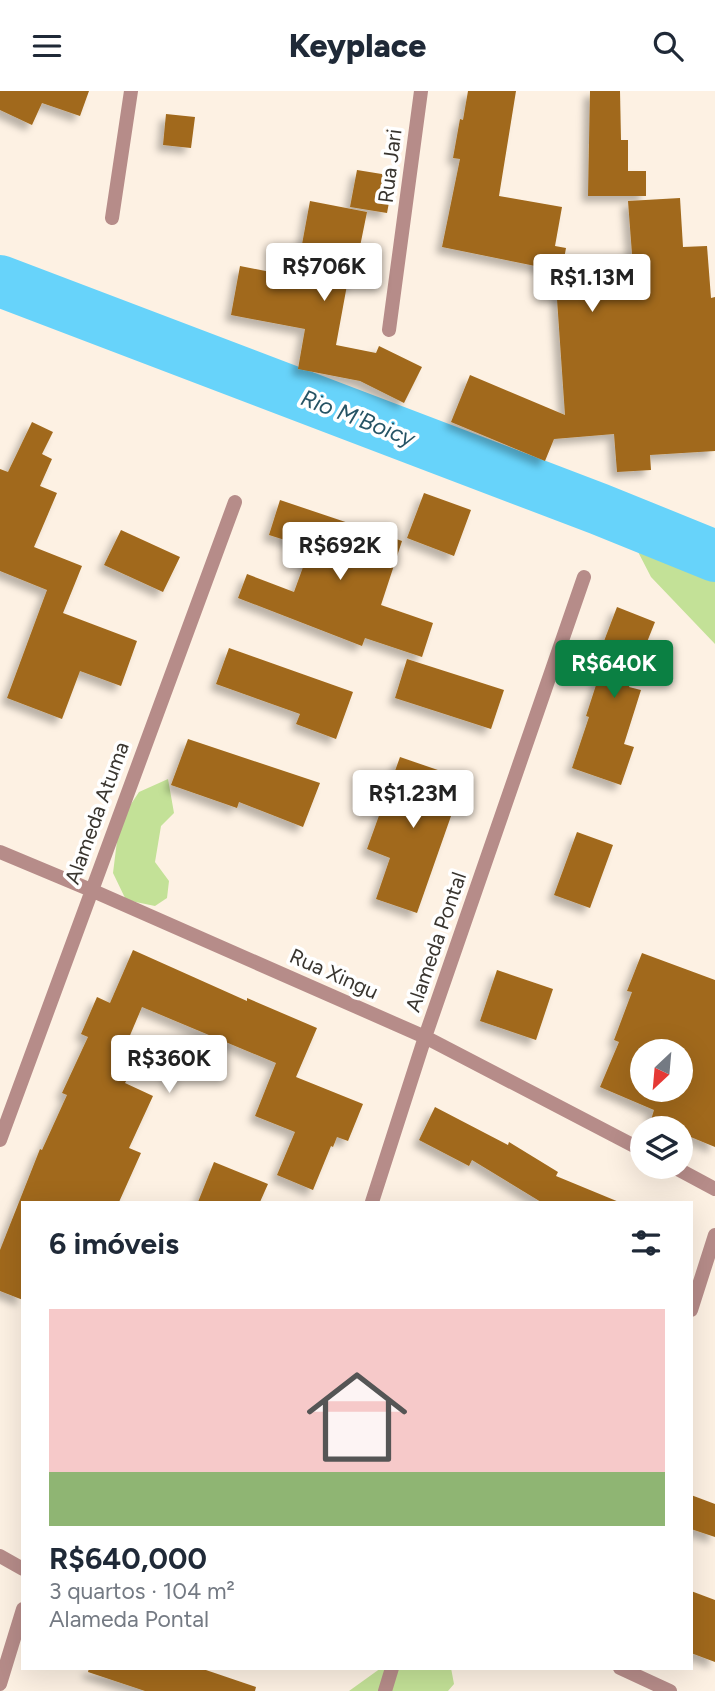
<!DOCTYPE html>
<html lang="pt">
<meta charset="utf-8">
<style>
body{margin:0;font-family:Figtree,sans-serif;background:#f6f6f7;color:#1f2937;height:100vh;display:flex;flex-direction:column;font-size:26px;white-space:nowrap}
*{box-sizing:border-box;margin:0}
p{font-size:23px;color:#747a83}
.icon{flex:none;width:38px;height:38px;fill:none;stroke:currentColor;stroke-width:2;stroke-linecap:round;stroke-linejoin:round}
.map{position:relative;flex:1;overflow:hidden}
.sheet{position:absolute;left:21px;top:1110px;width:672px;height:469px;display:flex;flex-direction:column;background:#fff;border-radius:0px;box-shadow:0 7px 28px #0002}
.sheet>*{flex:none}
.needle{width:46px;rotate:206deg}
.fabs{position:absolute;left:630px;top:948px;display:grid;gap:14px}
.fabs a{display:grid;place-items:center;width:63px;height:63px;border-radius:50%;background:#fff;box-shadow:0 7px 28px #0002;font-size:35px}
.price{position:absolute;translate:-50% -60px;padding:0 16px;border-radius:7px;background:#fff;color:#222;font-size:23px;line-height:46px;filter:drop-shadow(0 2px 4px #0008)}
.price::after{content:'';position:absolute;left:50%;top:42px;width:21px;height:16px;margin-left:-10px;background:inherit;clip-path:polygon(0 0,100% 0,50% 100%)}
.price.active{background:#0b8043;color:#fff}
ul{padding:0;list-style:none}
li{display:grid;align-content:center;gap:14px;height:371px;padding:0 28px}
li+li{border-top:2px solid #e0e1e3}
li span{display:grid;place-items:center;height:217px;border-radius:0px;color:#555}
li>.icon{margin-inline-start:auto}
span .icon{width:126px;height:126px;fill:#fffc;stroke-width:1}
li b{font-size:30px}
h2{display:flex;justify-content:space-between;align-items:center;height:84px;padding:0 28px;font-size:30px}
header{display:flex;justify-content:space-between;align-items:center;height:91px;padding:0 28px;background:#fff;font-size:32px;font-weight:800}
.map>svg:first-child{display:block}
.green{fill:#c3e197}
.lines{fill:none;stroke-linecap:round;stroke-linejoin:round}
.river{stroke:#67d3fa;stroke-width:52}
.building{fill:#a1691b;fill-rule:evenodd;filter:url(#shadow)}
.street{stroke:#b68c89;stroke-width:14}
.labels{text-anchor:middle;stroke-width:7;stroke-linejoin:round;paint-order:stroke}
.street-label{font-size:21px;fill:#39352f;stroke:#fff}
.water-label{font-size:23px;font-style:italic;fill:#265465;stroke:#fff}
</style>
<header><svg class="icon" aria-label="menu" viewBox="0 0 24 24"><path d="M4 6h16M4 12h16M4 18h16"/></svg>Keyplace<svg class="icon" aria-label="search" viewBox="0 0 24 24"><circle cx="10" cy="10" r="6"/><path d="M15 15l6 6"/></svg></header>
<div class="map">
<svg width="715" height="1600" viewBox="0 0 715 1600">
<defs>
<filter id="shadow"><feDropShadow dx="-6" dy="6" stdDeviation="3.5" flood-color="#0004"/></filter>
</defs>
<rect width="100%" height="100%" fill="#fdf1e3"/>
<path class="green" d="M 655,422 L 715,443 L 715,553 L 651,486 L 634,453 Z
M 168,688 L 174,722 L 161,735 L 155,771 L 169,790 L 167,807 L 155,815 L 126,809 L 113,782 L 118,742 L 129,716 L 139,701 Z
M 381,1577 L 451,1577 L 454,1593 L 448,1600 L 349,1600 Z"/>
<g class="lines">
<path class="river" d="M 0,190 L 599,418 L 715,465"/>
</g>
<path class="building" d="M 0,0 L 89,0 L 80,25 L 42,12 L 32,34 L 0,19 Z
M 468,0 L 516,0 L 499,105 L 562,116 L 555,155 L 566,157 L 564,168 L 632,163 L 628,110 L 680,107 L 683,156 L 707,155 L 711,207 L 715,206 L 715,360 L 650,364 L 651,379 L 617,381 L 614,343 L 554,348 L 545,370 L 451,331 L 470,284 L 565,324 L 555,179 L 442,156 L 460,68 L 453,67 L 460,28 L 463,29 Z
M 590,0 L 620,0 L 621,49 L 628,49 L 628,80 L 646,80 L 646,105 L 588,105 Z
M 166,23 L 195,26 L 191,57 L 163,54 Z
M 357,79 L 394,85 L 387,122 L 350,116 Z
M 310,110 L 367,121 L 352,195 L 347,194 L 336,254 L 376,262 L 379,255 L 422,276 L 404,312 L 360,290 L 298,278 L 305,238 L 231,224 L 240,175 L 296,186 Z
M 32,331 L 53,341 L 42,363 L 52,368 L 40,395 L 57,402 L 34,456 L 82,475 L 63,522 L 137,550 L 121,595 L 80,580 L 62,628 L 7,607 L 47,499 L 0,480 L 0,378 L 8,381 Z
M 424,402 L 471,419 L 454,465 L 407,447 Z
M 280,409 L 402,450 L 381,514 L 433,532 L 422,566 L 365,547 L 362,555 L 238,507 L 247,483 L 294,501 L 310,457 L 269,444 Z
M 121,439 L 180,466 L 163,501 L 104,474 Z
M 617,516 L 655,531 L 629,596 L 641,599 L 624,653 L 634,656 L 621,694 L 572,677 L 589,626 L 586,625 L 607,560 L 601,558 Z
M 229,557 L 353,601 L 336,648 L 296,633 L 300,623 L 216,593 Z
M 407,568 L 504,599 L 491,638 L 395,607 Z
M 188,648 L 320,692 L 303,736 L 239,711 L 237,717 L 171,694 Z
M 400,666 L 464,688 L 417,822 L 376,808 L 390,767 L 367,758 Z
M 577,741 L 613,754 L 590,817 L 554,804 Z
M 133,859 L 247,910 L 247,907 L 317,937 L 296,986 L 363,1013 L 348,1050 L 337,1046 L 333,1056 L 331,1055 L 313,1099 L 277,1084 L 295,1041 L 255,1025 L 276,972 L 142,916 L 117,975 L 131,981 L 125,992 L 153,1005 L 129,1057 L 141,1062 L 119,1111 L 23,1111 L 23,1209 L 0,1200 L 0,1159 L 40,1058 L 42,1059 L 67,1004 L 62,1002 L 88,946 L 81,943 L 97,906 L 110,912 Z
M 642,862 L 715,889 L 715,1056 L 681,1042 L 681,1038 L 651,1029 L 654,1019 L 600,996 L 619,951 L 614,949 L 632,901 L 627,900 ZM 642,961 L 681,961 L 681,999 L 642,999 Z
M 497,879 L 553,898 L 536,949 L 480,930 Z
M 435,1016 L 508,1054 L 509,1051 L 558,1081 L 556,1085 L 619,1111 L 541,1111 L 472,1069 L 469,1075 L 419,1049 Z
M 214,1071 L 268,1093 L 260,1111 L 198,1111 Z
M 691,1404 L 715,1413 L 715,1446 L 691,1438 Z
M 691,1500 L 715,1509 L 715,1571 L 691,1562 Z
M 89,1577 L 200,1577 L 256,1596 L 255,1600 L 145,1600 L 88,1581 Z"/>
<g class="lines">
<path class="street" d="M 112,127 L 131,0
M 389,239 L 421,0
M 0,761 L 91,799 L 425,946 L 642,1059
M 0,1049 L 235,411
M 674,1076 L 715,1098
M 372,1111 L 425,946 L 584,486
M 691,1219 L 715,1144
M 0,1465 L 23,1478
M 620,1577 L 670,1600
M 0,1593 L 23,1518
M 385,1600 L 392,1577"/>
</g>
<g class="labels">
<g class="street-label">
<text transform="translate(390 75) rotate(-83)" y="7">Rua Jari</text>
<text transform="translate(97 722) rotate(-70)" y="7">Alameda Atuma</text>
<text transform="translate(436 851) rotate(-71)" y="7">Alameda Pontal</text>
<text transform="translate(334 883) rotate(24)" y="7">Rua Xingu</text>
</g>
<g class="water-label">
<text transform="translate(358 327) rotate(21)" y="8">Rio M'Boicy</text>
</g>
</g>
</svg>
<div class="fabs">
<a><svg class="needle" viewBox="-14 -14 28 28"><path d="M0-13l5 13h-10z" fill="#e53935"/><path d="M0 13l5-13h-10z" fill="#747a83"/></svg></a>
<a><svg class="icon" aria-label="layers" viewBox="0 0 24 24"><path d="M12 4l9 5-9 5-9-5zM3 14l9 5 9-5"/></svg></a>
</div>
<b class="price" style="left:324px;top:212px">R$706K</b>
<b class="price" style="left:592px;top:223px">R$1.13M</b>
<b class="price" style="left:340px;top:491px">R$692K</b>
<b class="price active" style="left:614px;top:609px">R$640K</b>
<b class="price" style="left:413px;top:739px">R$1.23M</b>
<b class="price" style="left:169px;top:1004px">R$360K</b>
<section class="sheet">
<h2>6 imóveis<svg class="icon" aria-label="filters" viewBox="0 0 24 24"><path d="M4 7h16M4 17h16"/><circle cx="9" cy="7" r="2"/><circle cx="15" cy="17" r="2"/></svg></h2>
<ul>
<li><span style="background:linear-gradient(#f6c9c9 75%,#8fb573 0)"><svg class="icon" aria-label="home" viewBox="0 0 24 24"><path d="M3 11l9-7 9 7M6 9v11h12V9"/></svg></span><div><b>R$640,000</b><p>3 quartos · 104 m²</p><p>Alameda Pontal</p></div></li>
</ul>
</section>
</div>
